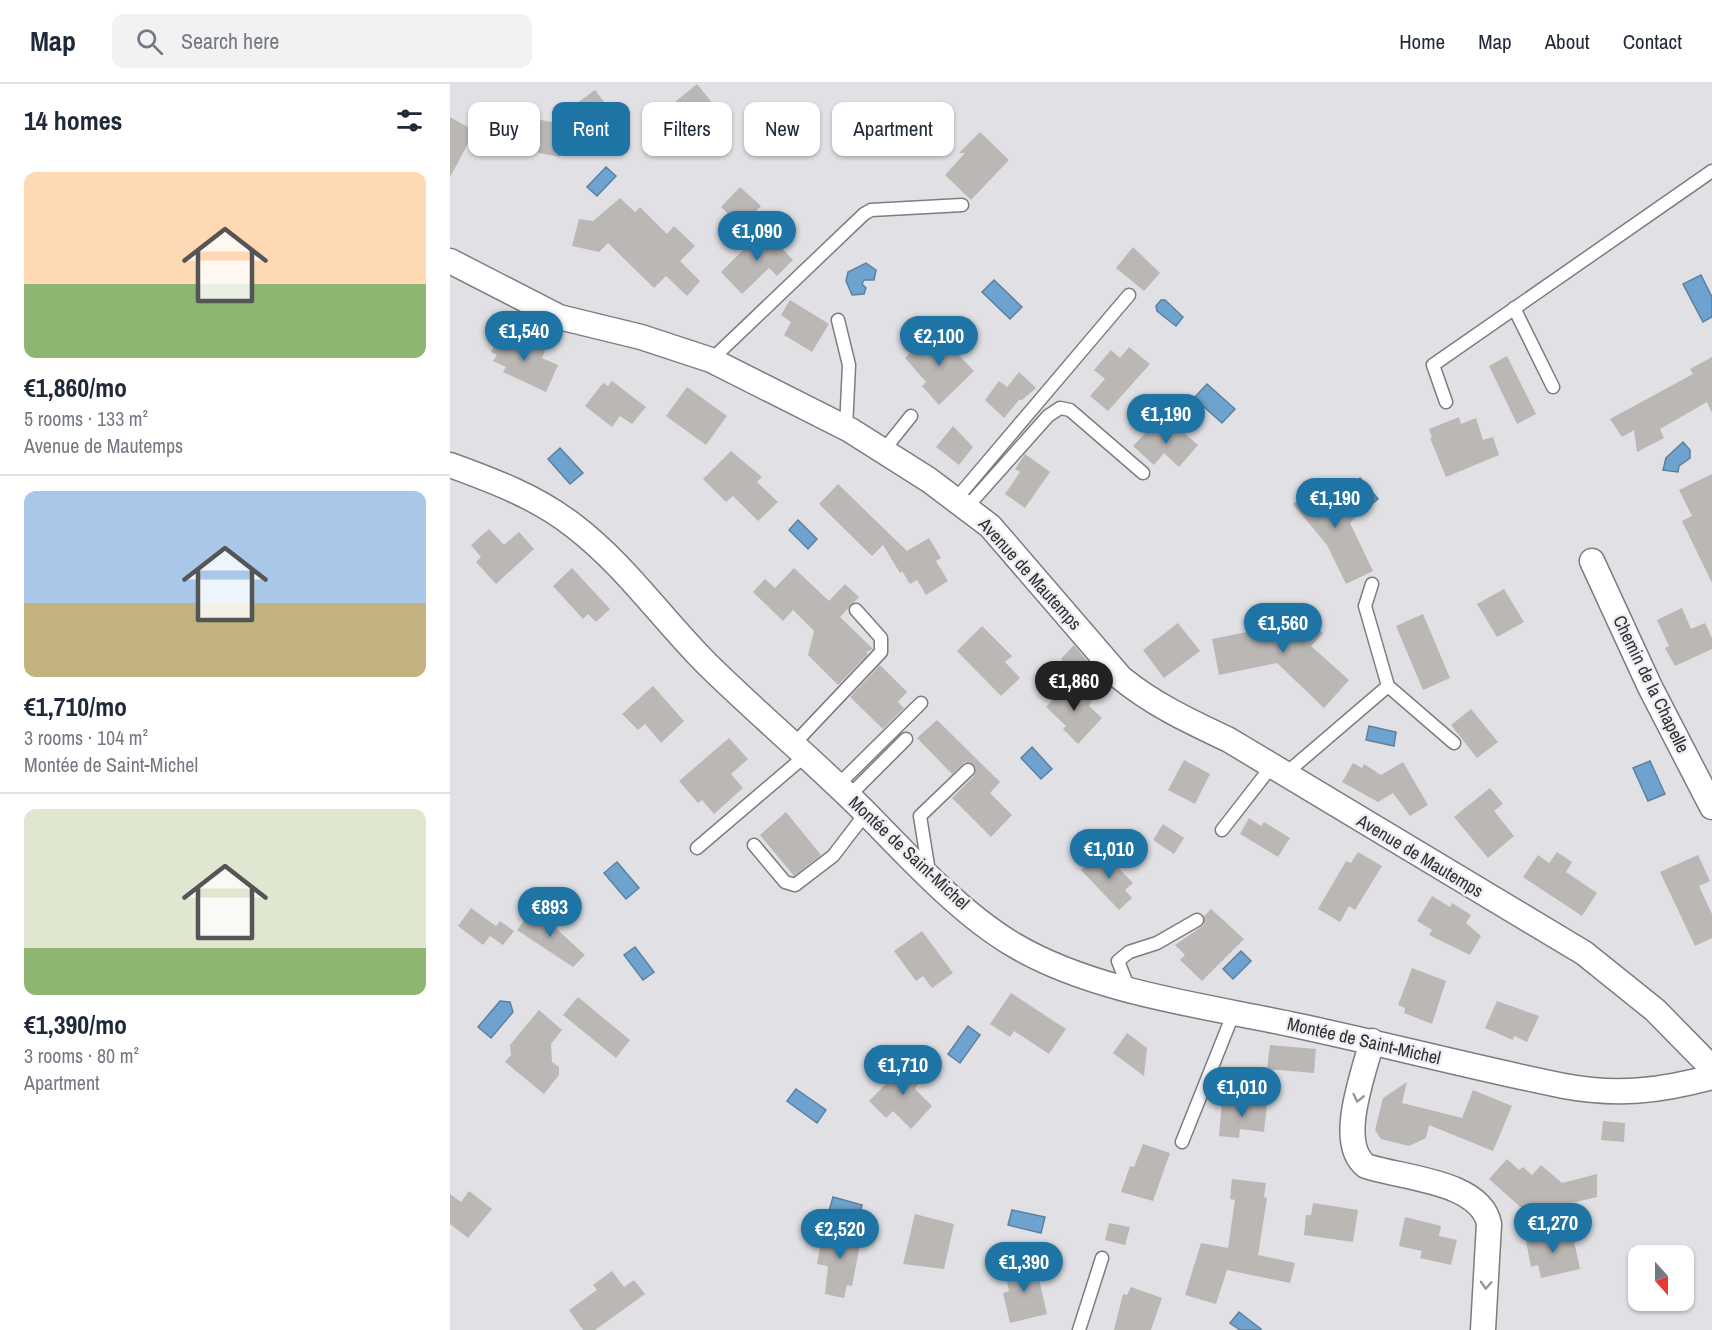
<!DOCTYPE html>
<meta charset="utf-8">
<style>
body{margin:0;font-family:"Archivo Narrow",sans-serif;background:#f2f2f3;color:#1f2937;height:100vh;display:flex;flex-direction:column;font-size:22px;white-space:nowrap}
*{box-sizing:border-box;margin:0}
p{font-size:20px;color:#747a83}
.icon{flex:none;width:33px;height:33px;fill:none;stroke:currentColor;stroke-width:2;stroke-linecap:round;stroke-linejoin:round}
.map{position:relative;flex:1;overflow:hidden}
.drawer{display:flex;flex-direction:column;background:#fff;width:450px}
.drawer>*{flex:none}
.guide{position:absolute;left:18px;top:18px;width:570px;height:54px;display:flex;gap:12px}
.needle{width:39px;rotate:159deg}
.fabs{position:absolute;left:1178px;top:1161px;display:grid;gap:12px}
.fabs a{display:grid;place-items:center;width:66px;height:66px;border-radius:12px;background:#fff;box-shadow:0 2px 4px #0004;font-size:30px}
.price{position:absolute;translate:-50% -51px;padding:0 14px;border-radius:21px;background:#1e74a4;color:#fff;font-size:20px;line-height:39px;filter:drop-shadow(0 2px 3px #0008)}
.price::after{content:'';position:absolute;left:50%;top:36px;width:18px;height:14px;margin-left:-9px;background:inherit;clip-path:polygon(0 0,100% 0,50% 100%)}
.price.current{background:#222;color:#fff}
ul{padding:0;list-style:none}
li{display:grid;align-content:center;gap:12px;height:318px;padding:0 24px}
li+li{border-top:2px solid #e0e1e3}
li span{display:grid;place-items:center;height:186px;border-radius:12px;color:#555}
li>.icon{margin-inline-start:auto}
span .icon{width:108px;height:108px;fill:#fffc;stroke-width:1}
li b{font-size:26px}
h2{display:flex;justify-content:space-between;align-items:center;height:72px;padding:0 24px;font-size:26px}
.tag{padding:0 21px;border-radius:12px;background:#fff;box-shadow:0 2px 4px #0004;font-size:21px;line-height:54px}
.tag.current{background:#1e74a4;color:#fff}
header{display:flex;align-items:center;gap:36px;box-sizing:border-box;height:84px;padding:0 30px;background:#fff;border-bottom:2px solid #e0e1e3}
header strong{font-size:28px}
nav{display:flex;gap:33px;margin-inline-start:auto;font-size:21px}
.search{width:420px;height:54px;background:#f2f2f3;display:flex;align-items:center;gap:15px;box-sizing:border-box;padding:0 21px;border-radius:12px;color:#747a83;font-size:22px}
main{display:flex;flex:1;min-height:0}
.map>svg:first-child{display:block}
.water{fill:#6ea3cf;stroke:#5c81a0;stroke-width:1.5}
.building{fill:#bbb7b5}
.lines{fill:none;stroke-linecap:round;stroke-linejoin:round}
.lane-casing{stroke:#7d7c80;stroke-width:15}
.street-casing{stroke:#7d7c80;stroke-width:27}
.lane{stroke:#fff;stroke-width:12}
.street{stroke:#fff;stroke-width:24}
.oneway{stroke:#989898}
.labels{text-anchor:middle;stroke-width:5;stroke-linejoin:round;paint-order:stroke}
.street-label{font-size:18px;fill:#313132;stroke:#efeef2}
</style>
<header>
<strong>Map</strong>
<div class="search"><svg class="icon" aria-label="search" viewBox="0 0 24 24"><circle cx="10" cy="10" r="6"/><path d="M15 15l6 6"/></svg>Search here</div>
<nav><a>Home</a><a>Map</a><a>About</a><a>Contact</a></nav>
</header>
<main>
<section class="drawer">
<h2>14 homes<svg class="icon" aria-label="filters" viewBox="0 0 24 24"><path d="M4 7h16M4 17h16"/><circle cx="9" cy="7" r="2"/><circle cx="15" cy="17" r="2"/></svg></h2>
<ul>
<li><span style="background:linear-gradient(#ffd9b3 60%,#8fb573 0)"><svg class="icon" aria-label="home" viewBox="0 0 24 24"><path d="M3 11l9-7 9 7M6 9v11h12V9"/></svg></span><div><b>€1,860/mo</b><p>5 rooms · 133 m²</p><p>Avenue de Mautemps</p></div></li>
<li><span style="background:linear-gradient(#a9c7e8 60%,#c2b280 0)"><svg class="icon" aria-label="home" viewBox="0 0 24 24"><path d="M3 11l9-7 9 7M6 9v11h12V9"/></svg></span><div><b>€1,710/mo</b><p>3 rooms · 104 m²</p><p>Montée de Saint-Michel</p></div></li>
<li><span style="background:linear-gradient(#dfe7d0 75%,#8fb573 0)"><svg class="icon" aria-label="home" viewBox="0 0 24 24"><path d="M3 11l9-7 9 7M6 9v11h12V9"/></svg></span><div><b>€1,390/mo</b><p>3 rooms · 80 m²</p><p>Apartment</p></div></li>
</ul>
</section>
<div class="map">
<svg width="1262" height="1246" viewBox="0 0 1262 1246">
<rect width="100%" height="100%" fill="#e1e0e4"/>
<path class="water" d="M 156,83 L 166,92 L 147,112 L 137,103 Z
M 416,179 L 426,186 L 424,196 L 414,196 L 412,200 L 416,204 L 414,210 L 402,211 L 396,197 L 398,188 Z
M 1251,191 L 1262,213 L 1262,233 L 1253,238 L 1233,200 Z
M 544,196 L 572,223 L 560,235 L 532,208 Z
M 711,216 L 715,216 L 733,233 L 726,242 L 707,227 L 706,222 Z
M 757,300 L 785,325 L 772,339 L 744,314 Z
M 1233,358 L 1240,366 L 1240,374 L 1229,382 L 1228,388 L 1213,386 L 1216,374 Z
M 110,364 L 133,389 L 120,400 L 98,375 Z
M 910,394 L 928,415 L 917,424 L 900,402 Z
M 348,436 L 367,455 L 358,465 L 339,446 Z
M 919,642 L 946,648 L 944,662 L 916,656 Z
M 582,663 L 602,685 L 591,695 L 571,674 Z
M 1200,677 L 1215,710 L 1198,717 L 1183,684 Z
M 167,778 L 189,804 L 176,815 L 154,789 Z
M 185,863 L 204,888 L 193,896 L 174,871 Z
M 791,867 L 801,877 L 783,895 L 773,885 Z
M 50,917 L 60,918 L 63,928 L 41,954 L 28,943 Z
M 518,942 L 530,951 L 510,979 L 498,970 Z
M 346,1005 L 376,1026 L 367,1039 L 337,1017 Z
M 383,1113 L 412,1121 L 408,1135 L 379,1127 Z
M 562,1126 L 595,1133 L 591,1149 L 558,1141 Z
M 789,1228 L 811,1245 L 810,1246 L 790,1246 L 780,1239 Z"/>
<path class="building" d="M 247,0 L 278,38 L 250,61 L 237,45 L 226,54 L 208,32 Z
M 145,6 L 160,26 L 139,42 L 123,22 Z
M 0,33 L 25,47 L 0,93 Z
M 85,35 L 147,46 L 111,70 L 110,73 L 79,67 Z
M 530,48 L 559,76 L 521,116 L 495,91 L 515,69 L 509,69 Z
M 290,103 L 311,122 L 291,142 L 271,123 Z
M 170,114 L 185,128 L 190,123 L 217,150 L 224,142 L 245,162 L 230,177 L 250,197 L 237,212 L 216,192 L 204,204 L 158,159 L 149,168 L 122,162 L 129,135 L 143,137 Z
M 314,145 L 343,176 L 327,192 L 319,184 L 292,210 L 271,188 Z
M 683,163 L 710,189 L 694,207 L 666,184 Z
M 340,216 L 379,240 L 362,268 L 334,251 L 341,238 L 331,231 Z
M 49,250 L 66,258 L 68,255 L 95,267 L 92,274 L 108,281 L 96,308 L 53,288 L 56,283 L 43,277 L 47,271 L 41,268 Z
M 484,250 L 489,250 L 524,287 L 489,321 L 472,302 L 476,298 L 455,274 L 475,254 Z
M 679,263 L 700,280 L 658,327 L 640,312 L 655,295 L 644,286 L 661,266 L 670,274 Z
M 1057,272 L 1086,330 L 1067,340 L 1039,282 Z
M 1262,273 L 1262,329 L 1257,318 L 1210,345 L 1214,354 L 1187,368 L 1184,346 L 1172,353 L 1160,335 L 1243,290 L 1240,285 Z
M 569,288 L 586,304 L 572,316 L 569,316 L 554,334 L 535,316 L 549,297 L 557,303 Z
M 162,297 L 196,323 L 182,340 L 170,332 L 162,343 L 135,322 L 153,299 L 158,302 Z
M 237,303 L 277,332 L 256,361 L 216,332 Z
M 1009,333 L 1011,340 L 1026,334 L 1033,356 L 1043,353 L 1049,371 L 996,393 L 980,354 L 982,354 L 979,345 Z
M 723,339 L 748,361 L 729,383 L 714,369 L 704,381 L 683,362 L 701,343 L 712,352 Z
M 503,342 L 523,363 L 509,381 L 486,363 Z
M 281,367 L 312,393 L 307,398 L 328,418 L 308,437 L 283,412 L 276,418 L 253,395 Z
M 575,370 L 600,388 L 575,424 L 555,410 L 570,388 L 565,385 Z
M 1262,390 L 1262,499 L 1232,437 L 1242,432 L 1229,406 Z
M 870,395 L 891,419 L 896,414 L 909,430 L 900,439 L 923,487 L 896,500 L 877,461 L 843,420 Z
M 388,400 L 457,467 L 479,454 L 491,474 L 486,477 L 498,497 L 476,511 L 467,496 L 460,500 L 452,487 L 450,489 L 433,461 L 422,472 L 369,420 Z
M 39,445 L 54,461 L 69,448 L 84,465 L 46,500 L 26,478 L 31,473 L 21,461 Z
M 122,484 L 160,525 L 146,538 L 138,530 L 133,535 L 103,502 Z
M 344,484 L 379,517 L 395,500 L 409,513 L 390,533 L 423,565 L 416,568 L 418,570 L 388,601 L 358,571 L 364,547 L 343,526 L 333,537 L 303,508 L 315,495 L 325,504 Z
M 1054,505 L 1074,538 L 1047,553 L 1027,520 Z
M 841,519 L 873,549 L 861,562 L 899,596 L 874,624 L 827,579 L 769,591 L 762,555 L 817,544 Z
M 1232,524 L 1241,545 L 1255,539 L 1262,554 L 1262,565 L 1225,582 L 1215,564 L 1219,562 L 1207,536 Z
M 973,530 L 1000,594 L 973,606 L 946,542 Z
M 728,539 L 750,567 L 714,594 L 693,566 Z
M 532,542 L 562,572 L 555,578 L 570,594 L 551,612 L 507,567 Z
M 624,561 L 638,578 L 626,590 L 611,575 Z
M 430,581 L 457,608 L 448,618 L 454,624 L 433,645 L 400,613 Z
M 620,596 L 642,617 L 639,622 L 652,634 L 628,660 L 613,645 L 616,642 L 596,623 Z
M 203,602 L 234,637 L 211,659 L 195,640 L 188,646 L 172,630 Z
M 1021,625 L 1048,658 L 1027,674 L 1001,641 Z
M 487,636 L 550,698 L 540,709 L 562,731 L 541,753 L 502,714 L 524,692 L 524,681 L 515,678 L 502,690 L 467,654 Z
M 279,654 L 298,675 L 281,690 L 293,704 L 264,730 L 252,716 L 248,719 L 229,697 Z
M 734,676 L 760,690 L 745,720 L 718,706 Z
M 953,678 L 978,721 L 960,732 L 943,709 L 928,718 L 892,698 L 903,679 L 912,684 L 914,680 L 931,691 Z
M 1040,704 L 1053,720 L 1044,727 L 1064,752 L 1038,774 L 1004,733 Z
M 336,728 L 371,771 L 344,792 L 310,751 Z
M 799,734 L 811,742 L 814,738 L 840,754 L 828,773 L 790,750 Z
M 713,740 L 734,754 L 724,770 L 703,756 Z
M 652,767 L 683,799 L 675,806 L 682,814 L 669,826 L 631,786 Z
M 908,768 L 932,782 L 905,826 L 899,822 L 890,838 L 868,825 L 896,777 L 901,779 Z
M 1107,768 L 1122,778 L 1116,788 L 1147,809 L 1132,832 L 1073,793 L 1088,771 L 1099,779 Z
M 1248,771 L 1260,797 L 1249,802 L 1262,830 L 1262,854 L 1245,862 L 1210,788 Z
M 982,812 L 1000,823 L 1002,819 L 1021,831 L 1016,839 L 1031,852 L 1020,871 L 979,851 L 982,846 L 967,837 Z
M 21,824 L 46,842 L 50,837 L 64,847 L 53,861 L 40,852 L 33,861 L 8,842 Z
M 84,824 L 135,871 L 123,883 L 67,846 Z
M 761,825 L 794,855 L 752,897 L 730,876 L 735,871 L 725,861 L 754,841 L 754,832 Z
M 472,847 L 503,889 L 482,904 L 473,892 L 466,897 L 444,867 Z
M 962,884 L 996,897 L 982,940 L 954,929 L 955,924 L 948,921 Z
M 561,909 L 616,945 L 599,970 L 564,947 L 560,953 L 540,940 Z
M 128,913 L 180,956 L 166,974 L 113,931 Z
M 1047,917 L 1089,932 L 1077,958 L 1064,952 L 1063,956 L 1035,944 Z
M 89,926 L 112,946 L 101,960 L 102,978 L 109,983 L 109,991 L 94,1010 L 55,978 L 61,971 L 60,961 Z
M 677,949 L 697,964 L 694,992 L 663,969 Z
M 820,961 L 866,965 L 864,989 L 817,985 Z
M 458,978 L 475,987 L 465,1005 L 482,1022 L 461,1045 L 443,1027 L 436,1034 L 419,1017 Z
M 957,998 L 952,1019 L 1012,1034 L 1023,1006 L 1062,1022 L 1043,1067 L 979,1041 L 976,1054 L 959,1062 L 931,1055 L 925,1046 L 933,1014 Z
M 787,1017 L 817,1020 L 814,1048 L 790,1045 L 789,1054 L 769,1052 L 772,1018 L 787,1020 Z
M 1153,1037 L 1175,1039 L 1174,1058 L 1151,1056 Z
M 693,1060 L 720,1069 L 703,1117 L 671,1108 L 680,1082 L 684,1083 Z
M 1057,1075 L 1069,1086 L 1073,1083 L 1082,1091 L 1091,1081 L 1112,1099 L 1147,1090 L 1147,1113 L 1077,1129 L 1039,1095 Z
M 782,1095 L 816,1099 L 814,1113 L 817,1114 L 808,1171 L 845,1179 L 840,1199 L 777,1186 L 766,1220 L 735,1211 L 751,1159 L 778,1164 L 785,1116 L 780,1115 Z
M 19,1107 L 42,1125 L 18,1154 L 0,1140 L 0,1110 L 11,1118 Z
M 863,1119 L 908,1126 L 903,1158 L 854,1151 L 856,1131 L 861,1131 Z
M 465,1130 L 504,1140 L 494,1185 L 453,1180 Z
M 955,1133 L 991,1142 L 989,1152 L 1007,1156 L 1001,1181 L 970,1174 L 972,1167 L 949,1162 Z
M 659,1139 L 680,1143 L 675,1161 L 655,1156 Z
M 384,1144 L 412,1150 L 402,1202 L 397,1201 L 394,1214 L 375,1210 L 378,1182 L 367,1180 L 372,1152 L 382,1154 Z
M 1075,1152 L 1123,1152 L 1130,1185 L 1091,1194 L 1088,1181 L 1081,1183 Z
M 585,1178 L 597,1230 L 560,1239 L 553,1209 L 559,1207 L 554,1185 Z
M 162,1187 L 174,1203 L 184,1196 L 195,1210 L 145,1246 L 133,1246 L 119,1226 L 147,1206 L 143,1201 Z
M 681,1203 L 712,1214 L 701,1246 L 664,1246 L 673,1210 L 677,1211 Z"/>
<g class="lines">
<defs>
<path id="lane" d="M 1064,224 L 1103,303
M 388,236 L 399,281 L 396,344
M 261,276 L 414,130 L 421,126 L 512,121
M 996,318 L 983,281 L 1262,87
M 433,367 L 461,332
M 506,415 L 679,211
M 517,423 L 598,332 L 610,324 L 620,326 L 693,389
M 938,602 L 1004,659
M 343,661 L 431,568 L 431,554 L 406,526
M 834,691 L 938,602 L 915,522 L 922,500
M 387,702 L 471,619
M 399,712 L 456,655
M 772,746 L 821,683
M 304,761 L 335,798 L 345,801 L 383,772 L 416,729
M 247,764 L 355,672
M 479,788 L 470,732 L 518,686
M 679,905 L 668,877 L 679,868 L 707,859 L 747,836
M 732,1058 L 784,928
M 629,1246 L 652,1174"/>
<path id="street" d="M 0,177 L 109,233 L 191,253 L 261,276 L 400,346 L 479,396 L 540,442 L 671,594 C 704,621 741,638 779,656 L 1134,869 L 1205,926 L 1262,984
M 0,381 C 44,397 87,413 124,442 C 175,481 212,535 257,580 C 309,631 365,678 416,729 C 459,773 511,830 564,861 C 645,909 758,922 849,942 C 938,961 1025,984 1114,1002 C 1167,1012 1210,1007 1262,993
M 1142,477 L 1200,603 L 1262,723
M 922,957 C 914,989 886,1059 916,1082 C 951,1094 1031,1097 1039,1140 L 1033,1246"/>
</defs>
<use href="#lane" class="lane-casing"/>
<use href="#street" class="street-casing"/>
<use href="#lane" class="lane"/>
<use href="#street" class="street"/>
</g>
<defs><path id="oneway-chevron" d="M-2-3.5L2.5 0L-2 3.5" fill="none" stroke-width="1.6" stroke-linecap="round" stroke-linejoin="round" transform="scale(1.5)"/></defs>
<g class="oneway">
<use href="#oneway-chevron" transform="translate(908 1014) rotate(103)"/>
<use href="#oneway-chevron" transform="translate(1036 1201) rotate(93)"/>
</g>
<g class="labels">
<g class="street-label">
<text transform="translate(580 490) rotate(48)" y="6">Avenue de Mautemps</text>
<text transform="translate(1201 600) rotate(64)" y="6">Chemin de la Chapelle</text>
<text transform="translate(459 769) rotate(43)" y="6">Montée de Saint-Michel</text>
<text transform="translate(970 772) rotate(31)" y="6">Avenue de Mautemps</text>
<text transform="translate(914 957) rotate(13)" y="6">Montée de Saint-Michel</text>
</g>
</g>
</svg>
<div class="fabs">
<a><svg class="needle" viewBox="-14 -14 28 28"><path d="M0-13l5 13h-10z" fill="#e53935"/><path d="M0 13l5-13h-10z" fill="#747a83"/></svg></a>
</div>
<b class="price" style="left:307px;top:178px">€1,090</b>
<b class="price" style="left:74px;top:278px">€1,540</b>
<b class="price" style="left:489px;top:283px">€2,100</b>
<b class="price" style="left:716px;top:361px">€1,190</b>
<b class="price" style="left:885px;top:445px">€1,190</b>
<b class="price" style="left:833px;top:570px">€1,560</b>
<b class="price current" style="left:624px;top:628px">€1,860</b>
<b class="price" style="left:659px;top:796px">€1,010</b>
<b class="price" style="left:100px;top:854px">€893</b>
<b class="price" style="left:453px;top:1012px">€1,710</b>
<b class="price" style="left:792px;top:1034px">€1,010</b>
<b class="price" style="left:1103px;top:1170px">€1,270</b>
<b class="price" style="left:390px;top:1176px">€2,520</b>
<b class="price" style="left:574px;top:1209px">€1,390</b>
<div class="guide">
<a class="tag">Buy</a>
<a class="tag current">Rent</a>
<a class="tag">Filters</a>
<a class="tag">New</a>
<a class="tag">Apartment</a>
</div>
</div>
</main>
